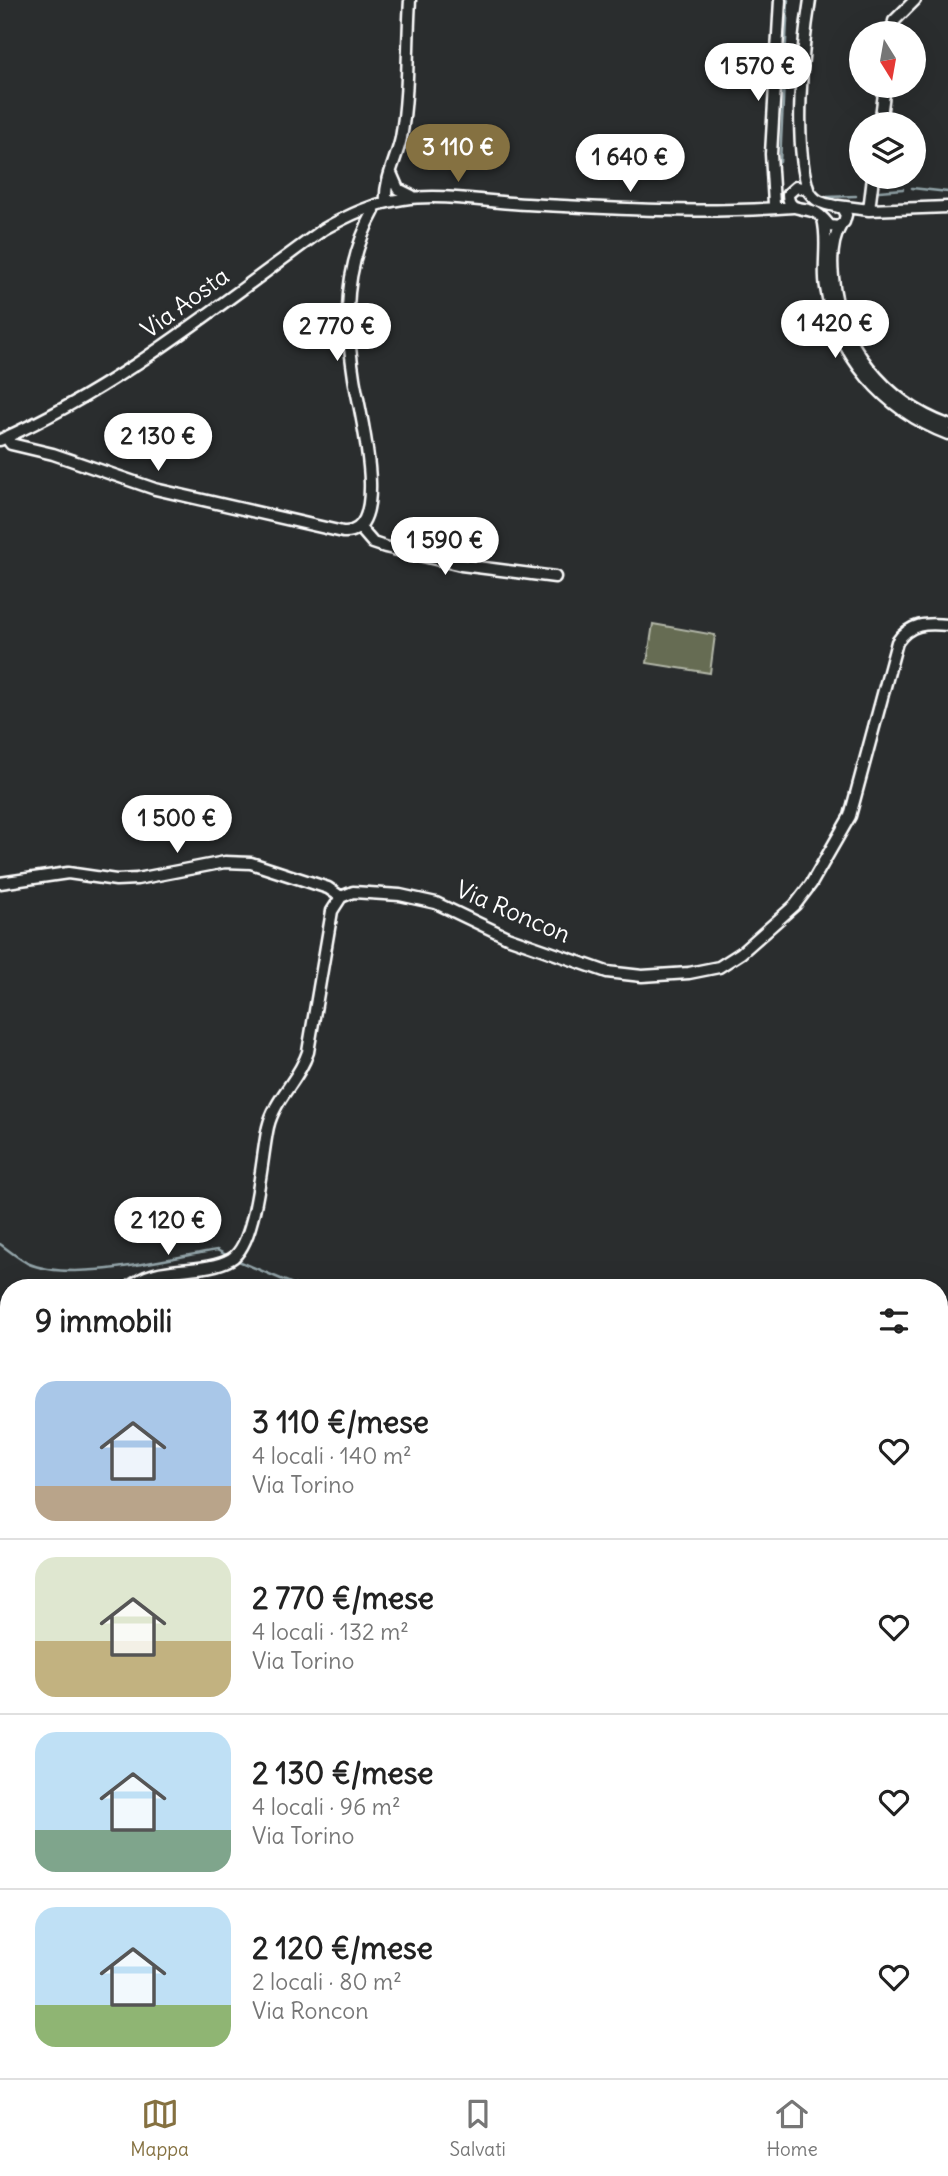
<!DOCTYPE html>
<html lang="it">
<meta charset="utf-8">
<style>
body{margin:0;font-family:Delius,sans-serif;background:#f2f2f2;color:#222;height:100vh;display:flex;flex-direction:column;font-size:26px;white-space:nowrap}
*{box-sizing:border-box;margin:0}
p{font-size:23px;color:#767676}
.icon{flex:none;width:38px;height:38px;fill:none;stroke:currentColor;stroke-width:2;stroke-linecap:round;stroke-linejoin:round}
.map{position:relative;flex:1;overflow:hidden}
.details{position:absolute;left:0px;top:1279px;width:948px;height:800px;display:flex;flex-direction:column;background:#fff;border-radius:28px 28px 0 0;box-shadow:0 7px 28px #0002}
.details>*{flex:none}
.needle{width:46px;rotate:169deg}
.controls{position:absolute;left:849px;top:21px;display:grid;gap:14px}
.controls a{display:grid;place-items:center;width:77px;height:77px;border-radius:50%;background:#fff;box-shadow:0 7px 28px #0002;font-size:35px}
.price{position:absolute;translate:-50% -60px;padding:0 16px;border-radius:24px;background:#fff;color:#222;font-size:23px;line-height:46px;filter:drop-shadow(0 2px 4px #0008)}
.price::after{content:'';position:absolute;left:50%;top:42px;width:21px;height:16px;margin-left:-10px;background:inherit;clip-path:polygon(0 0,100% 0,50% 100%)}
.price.active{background:#857141;color:#fff}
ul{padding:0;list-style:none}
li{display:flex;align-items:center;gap:21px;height:175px;padding:0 35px}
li+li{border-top:2px solid #e0e0e0}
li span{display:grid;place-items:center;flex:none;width:196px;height:140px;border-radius:21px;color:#555}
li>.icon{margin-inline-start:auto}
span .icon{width:84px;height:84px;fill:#fffc;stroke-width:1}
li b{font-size:30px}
h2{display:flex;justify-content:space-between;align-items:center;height:84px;padding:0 35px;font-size:30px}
.tab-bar{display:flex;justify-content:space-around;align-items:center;height:98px;border-top:2px solid #e0e0e0;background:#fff;font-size:19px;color:#767676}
.tab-bar a{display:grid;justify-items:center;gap:4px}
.tab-bar .active{color:#857141}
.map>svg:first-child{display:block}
.green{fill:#666c52;stroke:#b2b6a8;stroke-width:2}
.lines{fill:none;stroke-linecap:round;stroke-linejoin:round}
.stream{stroke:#93a4a9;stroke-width:2.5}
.minor-casing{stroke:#fff;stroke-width:15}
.minor{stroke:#2a2d2e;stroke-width:10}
.labels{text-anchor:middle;stroke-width:5;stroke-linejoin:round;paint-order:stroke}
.street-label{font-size:24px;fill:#fff;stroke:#2a2d2e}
</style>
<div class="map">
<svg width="948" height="2078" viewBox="0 0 948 2078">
<rect width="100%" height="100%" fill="#2a2d2e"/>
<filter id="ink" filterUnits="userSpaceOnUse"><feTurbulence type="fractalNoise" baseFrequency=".0143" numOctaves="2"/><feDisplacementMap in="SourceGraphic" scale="14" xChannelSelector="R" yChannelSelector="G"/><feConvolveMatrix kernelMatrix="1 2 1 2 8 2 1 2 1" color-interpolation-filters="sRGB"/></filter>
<g filter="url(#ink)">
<path class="green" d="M 653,624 L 715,635 L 710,673 L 647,663 Z
M 0,1845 L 9,1851 L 9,1945 L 2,1944 L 4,1919 L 0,1918 Z"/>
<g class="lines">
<path class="stream" d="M 780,162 L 788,0
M 912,188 L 948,192
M 879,191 L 903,189
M 826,197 L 856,196
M 0,1244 C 8,1250 18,1258 27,1263 C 74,1284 166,1258 217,1250 L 228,1256
M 234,1259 L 302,1288
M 940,1384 L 948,1379"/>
<defs>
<path id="minor" d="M 892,33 L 894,21 L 915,0
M 880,124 L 885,86
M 391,173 L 398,189 L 412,196
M 796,187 L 807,189 C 819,207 825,202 842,208 L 846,215 L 844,222 L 838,227 L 830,226 C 826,222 823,217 818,214 C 806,205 788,214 788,194 Z
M 809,192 C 793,145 802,50 810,0
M 386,202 C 384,180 397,158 401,138 C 409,93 407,45 410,0
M 774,204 L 771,154 L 780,0
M 838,206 L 869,210 L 948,207
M 869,210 L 873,177
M 823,219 C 829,241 822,265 826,288 C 837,356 884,410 948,434
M 841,225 C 832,240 831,259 833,277 C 838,344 885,402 948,425
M 6,437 L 11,444 L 53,454 L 155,489 L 343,532 C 394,536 358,406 354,378 C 351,356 347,332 348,309 C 349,274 357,242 374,211 L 373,206
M 0,440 C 118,388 220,304 324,229 C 349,215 374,203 403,199 C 443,193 486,202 526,204 C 615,209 703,214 793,207
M 360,528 L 373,543 L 385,547 L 461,565 L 555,577
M 0,883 L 68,873 L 116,880 L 137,879 L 225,862 L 251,863 L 328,888 L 341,897
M 129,1288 C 155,1262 201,1276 231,1259 C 257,1244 261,1158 268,1127 C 275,1098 299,1080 308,1052 L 332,911 L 341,897 L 353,892 L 400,895 L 436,903 L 507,937 L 607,972 L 642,976 L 689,973 L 719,967 L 741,953 L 795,905 L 811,884 L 850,816 L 897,642 C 910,623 926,623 948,625
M 0,1369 L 9,1369
M 940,1486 L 948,1487
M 0,1836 L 9,1842
M 0,1962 L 9,1963
M 360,2070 L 371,2078
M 130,2077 L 158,2078
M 557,2078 L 558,2070"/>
</defs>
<use href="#minor" class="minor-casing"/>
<use href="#minor" class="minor"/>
</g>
</g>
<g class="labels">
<g class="street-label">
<text transform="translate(185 303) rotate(-36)" y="8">Via Aosta</text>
<text transform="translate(513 912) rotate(23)" y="8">Via Roncon</text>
</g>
</g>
</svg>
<div class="controls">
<a><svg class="needle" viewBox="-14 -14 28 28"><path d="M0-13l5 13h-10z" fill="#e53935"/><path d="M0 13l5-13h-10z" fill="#767676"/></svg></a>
<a><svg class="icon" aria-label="layers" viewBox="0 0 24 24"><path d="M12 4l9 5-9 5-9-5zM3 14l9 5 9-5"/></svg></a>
</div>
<b class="price" style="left:758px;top:103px">1 570 €</b>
<b class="price active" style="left:458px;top:184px">3 110 €</b>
<b class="price" style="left:630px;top:194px">1 640 €</b>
<b class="price" style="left:835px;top:360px">1 420 €</b>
<b class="price" style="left:337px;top:363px">2 770 €</b>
<b class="price" style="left:158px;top:473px">2 130 €</b>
<b class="price" style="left:445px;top:577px">1 590 €</b>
<b class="price" style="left:177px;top:855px">1 500 €</b>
<b class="price" style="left:168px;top:1257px">2 120 €</b>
<section class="details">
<h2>9 immobili<svg class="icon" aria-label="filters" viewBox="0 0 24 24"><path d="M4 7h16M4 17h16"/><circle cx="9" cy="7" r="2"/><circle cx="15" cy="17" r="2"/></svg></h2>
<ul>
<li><span style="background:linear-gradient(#a9c7e8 75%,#b9a48a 0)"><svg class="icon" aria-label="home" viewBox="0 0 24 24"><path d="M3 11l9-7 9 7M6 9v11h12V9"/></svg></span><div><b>3 110 €/mese</b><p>4 locali · 140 m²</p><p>Via Torino</p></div><svg class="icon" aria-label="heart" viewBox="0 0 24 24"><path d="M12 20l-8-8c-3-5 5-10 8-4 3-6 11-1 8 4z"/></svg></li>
<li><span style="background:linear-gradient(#dfe7d0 60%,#c2b280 0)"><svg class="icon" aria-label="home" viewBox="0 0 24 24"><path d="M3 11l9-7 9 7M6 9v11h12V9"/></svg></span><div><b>2 770 €/mese</b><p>4 locali · 132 m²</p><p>Via Torino</p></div><svg class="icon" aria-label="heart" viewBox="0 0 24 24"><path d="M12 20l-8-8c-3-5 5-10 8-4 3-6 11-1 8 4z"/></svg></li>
<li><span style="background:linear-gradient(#bfe0f5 70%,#7fa58c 0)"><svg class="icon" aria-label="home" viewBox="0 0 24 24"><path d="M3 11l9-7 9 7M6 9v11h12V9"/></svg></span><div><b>2 130 €/mese</b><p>4 locali · 96 m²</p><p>Via Torino</p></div><svg class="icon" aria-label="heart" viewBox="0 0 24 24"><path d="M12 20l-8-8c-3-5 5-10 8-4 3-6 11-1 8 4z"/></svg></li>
<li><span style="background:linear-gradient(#bfe0f5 70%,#8fb573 0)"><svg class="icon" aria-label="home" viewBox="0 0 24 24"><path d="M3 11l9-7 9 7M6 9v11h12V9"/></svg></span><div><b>2 120 €/mese</b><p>2 locali · 80 m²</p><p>Via Roncon</p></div><svg class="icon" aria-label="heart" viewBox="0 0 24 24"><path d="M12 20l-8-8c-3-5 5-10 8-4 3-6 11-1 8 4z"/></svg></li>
</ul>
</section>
</div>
<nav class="tab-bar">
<a class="active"><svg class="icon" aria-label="map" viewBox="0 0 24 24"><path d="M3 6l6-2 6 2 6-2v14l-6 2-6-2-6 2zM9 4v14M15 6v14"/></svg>Mappa</a>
<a><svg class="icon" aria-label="saved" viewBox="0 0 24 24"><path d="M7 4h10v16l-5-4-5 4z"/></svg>Salvati</a>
<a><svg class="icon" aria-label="home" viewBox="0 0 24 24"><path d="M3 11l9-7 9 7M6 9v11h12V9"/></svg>Home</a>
</nav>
